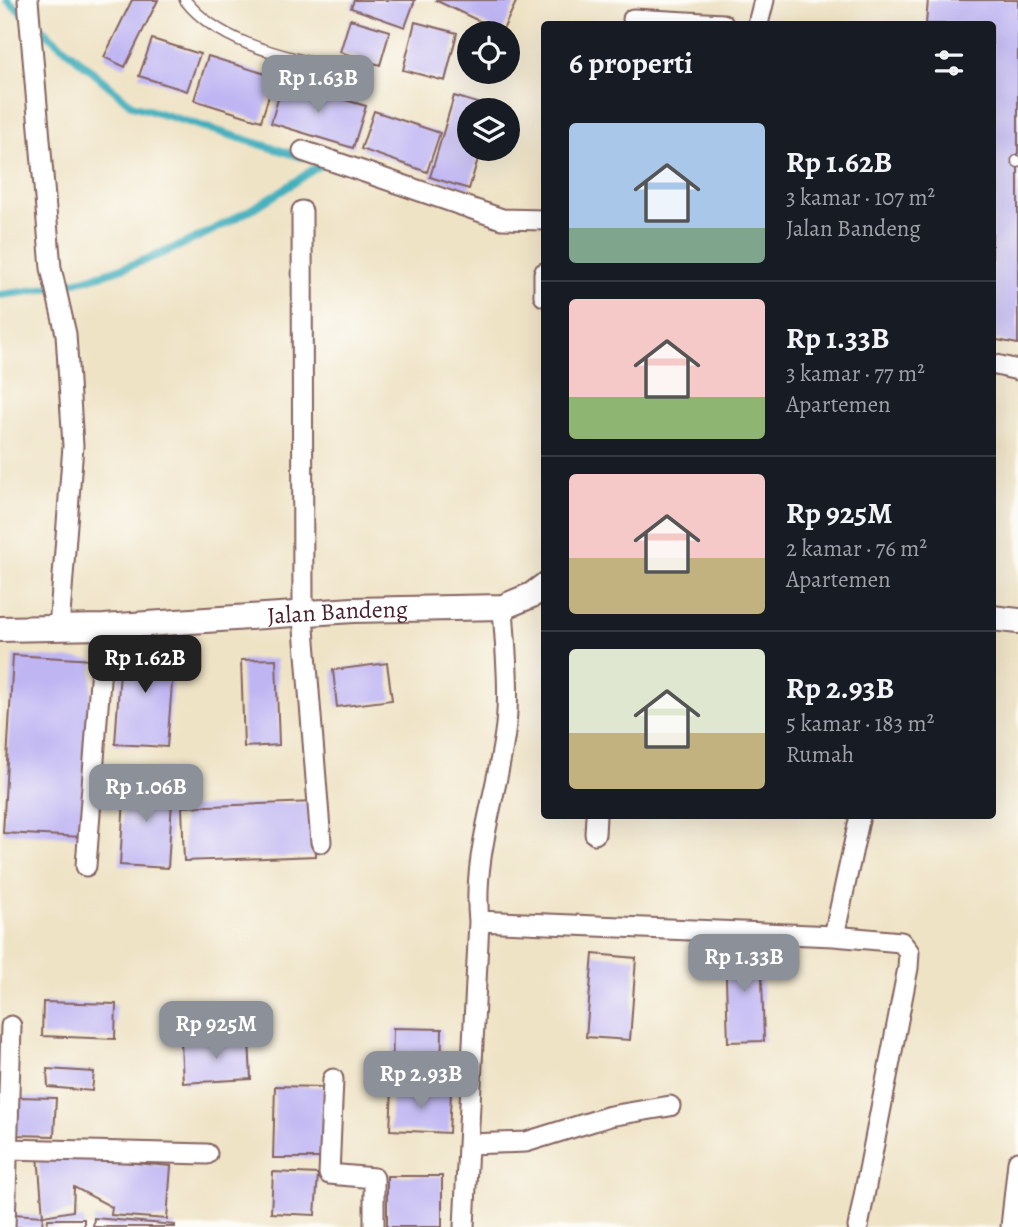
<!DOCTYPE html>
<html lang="id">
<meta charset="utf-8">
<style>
body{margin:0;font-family:Alegreya,serif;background:#242831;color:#f1f3f6;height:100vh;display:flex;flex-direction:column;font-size:26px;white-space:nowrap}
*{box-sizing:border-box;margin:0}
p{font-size:23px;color:#9ea1a6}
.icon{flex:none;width:38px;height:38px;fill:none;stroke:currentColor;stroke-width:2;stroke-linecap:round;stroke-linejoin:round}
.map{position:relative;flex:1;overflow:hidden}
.details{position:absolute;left:541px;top:21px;width:455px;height:798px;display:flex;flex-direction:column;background:#171b24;border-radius:7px;box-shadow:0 7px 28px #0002}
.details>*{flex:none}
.fabs{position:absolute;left:457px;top:21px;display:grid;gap:14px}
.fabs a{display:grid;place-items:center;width:63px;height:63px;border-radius:50%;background:#171b24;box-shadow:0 7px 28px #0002;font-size:35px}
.price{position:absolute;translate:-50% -60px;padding:0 16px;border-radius:14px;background:#8c9099;color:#fff;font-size:23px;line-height:46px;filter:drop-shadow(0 2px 4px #0008)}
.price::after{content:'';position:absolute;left:50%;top:42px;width:21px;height:16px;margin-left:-10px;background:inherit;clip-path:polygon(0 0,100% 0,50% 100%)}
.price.active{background:#222;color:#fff}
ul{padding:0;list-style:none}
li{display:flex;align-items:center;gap:21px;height:175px;padding:0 28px}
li+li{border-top:2px solid #363941}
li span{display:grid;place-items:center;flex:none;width:196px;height:140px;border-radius:7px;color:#555}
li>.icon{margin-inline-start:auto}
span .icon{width:84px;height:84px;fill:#fffc;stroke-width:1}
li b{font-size:30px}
h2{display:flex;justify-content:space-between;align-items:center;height:84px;padding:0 28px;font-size:30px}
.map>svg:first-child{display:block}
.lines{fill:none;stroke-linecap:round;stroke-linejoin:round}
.stream{stroke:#3faebc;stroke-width:8}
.building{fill:#bfb5f3}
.service-casing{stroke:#846461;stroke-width:13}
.minor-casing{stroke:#846461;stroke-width:23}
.tertiary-casing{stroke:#846461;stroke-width:28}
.service{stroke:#fff;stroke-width:10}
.minor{stroke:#fff;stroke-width:19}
.tertiary{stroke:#fff;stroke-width:24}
.labels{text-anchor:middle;stroke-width:6;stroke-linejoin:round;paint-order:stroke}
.street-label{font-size:24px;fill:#4a1f2b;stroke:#fdfcf7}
</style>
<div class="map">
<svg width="1018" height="1227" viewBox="0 0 1018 1227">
<rect width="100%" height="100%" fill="#fdfcf7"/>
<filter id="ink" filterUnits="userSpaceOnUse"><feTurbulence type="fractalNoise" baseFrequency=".0143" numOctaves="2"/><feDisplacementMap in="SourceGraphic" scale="14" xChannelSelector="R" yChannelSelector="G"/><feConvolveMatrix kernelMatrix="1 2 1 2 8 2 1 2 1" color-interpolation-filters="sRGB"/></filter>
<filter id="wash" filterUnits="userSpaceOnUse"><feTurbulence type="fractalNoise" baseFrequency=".00686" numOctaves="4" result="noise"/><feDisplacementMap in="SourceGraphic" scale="28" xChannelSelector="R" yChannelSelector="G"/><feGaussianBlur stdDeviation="1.57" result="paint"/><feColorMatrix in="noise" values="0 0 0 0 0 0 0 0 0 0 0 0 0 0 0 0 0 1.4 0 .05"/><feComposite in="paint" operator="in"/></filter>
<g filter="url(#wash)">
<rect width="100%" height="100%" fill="#efe3c6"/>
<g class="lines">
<path class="stream" d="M 7,0 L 132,105 L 302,157
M 0,295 C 116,283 227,232 321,164"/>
</g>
<g id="blocks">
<path class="building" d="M 132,0 L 158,0 L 125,67 L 104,57 Z
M 354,0 L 415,0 L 405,27 L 351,8 Z
M 435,0 L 517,0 L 502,32 Z
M 928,0 L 1018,0 L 1018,344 L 992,339 L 992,24 L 926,24 Z
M 350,19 L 390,31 L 380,65 L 340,52 Z
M 415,22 L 457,33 L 445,81 L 403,70 Z
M 152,39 L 200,54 L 187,91 L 139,76 Z
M 208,56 L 275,77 L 261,121 L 194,100 Z
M 283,82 L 366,106 L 353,148 L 271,123 Z
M 454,96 L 494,108 L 493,110 L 469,110 L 469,149 L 481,149 L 469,189 L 430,177 Z
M 374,111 L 440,133 L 427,172 L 361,149 Z
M 122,642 L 175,646 L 167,747 L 115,744 Z
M 13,655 L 93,660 L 83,837 L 3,833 Z
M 276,659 L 279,745 L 244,747 L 241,660 Z
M 387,663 L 392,700 L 337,707 L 333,670 Z
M 125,781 L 173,784 L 168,868 L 120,865 Z
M 314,802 L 316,856 L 184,861 L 182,807 Z
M 761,947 L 764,1041 L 728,1042 L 725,948 Z
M 593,954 L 636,958 L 630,1040 L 586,1037 Z
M 43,1002 L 116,1004 L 115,1039 L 42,1036 Z
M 393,1028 L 442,1029 L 441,1086 L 392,1084 Z
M 249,1039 L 251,1079 L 183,1083 L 181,1043 Z
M 47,1069 L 94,1072 L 92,1091 L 48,1087 Z
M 275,1086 L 324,1087 L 323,1158 L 273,1158 Z
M 392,1089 L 451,1092 L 449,1133 L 390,1130 Z
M 18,1097 L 56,1098 L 54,1136 L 16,1135 Z
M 38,1155 L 171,1166 L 167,1219 L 111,1215 L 112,1207 L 74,1187 L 73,1211 L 43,1216 L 42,1227 L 12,1227 L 13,1214 L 43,1216 Z
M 273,1172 L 318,1174 L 315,1215 L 271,1213 Z
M 387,1176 L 442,1176 L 442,1227 L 387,1227 Z
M 94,1218 L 175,1225 L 175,1227 L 93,1227 Z
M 48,1219 L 84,1219 L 84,1227 L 47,1227 Z"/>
</g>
</g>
<g filter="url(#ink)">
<use href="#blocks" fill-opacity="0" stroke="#846461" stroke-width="2"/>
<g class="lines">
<defs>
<path id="service" d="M 185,0 C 224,50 303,59 361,75
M 1017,161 L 1018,162"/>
<path id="minor" d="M 28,0 L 51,268 L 66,334 L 73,446 L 59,628
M 633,19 L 723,24
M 758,24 L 764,0
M 303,151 L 502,219 L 544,220
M 302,211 L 303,616 L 321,842
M 544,273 L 544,296
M 992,364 L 1018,370
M 595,834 L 596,816
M 86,866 L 104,627
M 479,921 L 834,936 L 901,942 L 909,952 L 908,968 L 858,1227
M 834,936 L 860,816
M 333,1079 L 329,1174 L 374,1178 L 374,1227
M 468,1144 L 526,1142 L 610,1116 L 670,1106
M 7,1149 L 207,1154
M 5,1227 L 11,1026
M 464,1227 L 479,921 C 472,855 499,790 506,725 C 510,687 505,645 503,607
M 1011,1227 L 1018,1162"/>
<g id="tertiary">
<path d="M 992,618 L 1018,621"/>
<path id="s1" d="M 0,629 L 104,627 L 353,610 L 503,607 L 532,595 L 544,586"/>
</g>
</defs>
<use href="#service" class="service-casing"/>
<use href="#minor" class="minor-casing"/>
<use href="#tertiary" class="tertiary-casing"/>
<use href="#service" class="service"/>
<use href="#minor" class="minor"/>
<use href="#tertiary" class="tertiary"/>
</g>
</g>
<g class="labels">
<g class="street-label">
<text dy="8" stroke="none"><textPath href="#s1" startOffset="338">Jalan Bandeng</textPath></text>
</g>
</g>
</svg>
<div class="fabs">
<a><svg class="icon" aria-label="locate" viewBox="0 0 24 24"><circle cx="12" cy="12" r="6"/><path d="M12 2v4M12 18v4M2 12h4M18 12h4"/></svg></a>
<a><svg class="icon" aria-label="layers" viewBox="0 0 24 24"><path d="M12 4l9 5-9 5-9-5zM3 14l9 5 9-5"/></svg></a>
</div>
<b class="price" style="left:318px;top:115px">Rp 1.63B</b>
<b class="price active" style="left:145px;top:695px">Rp 1.62B</b>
<b class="price" style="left:146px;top:824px">Rp 1.06B</b>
<b class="price" style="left:744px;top:994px">Rp 1.33B</b>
<b class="price" style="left:216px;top:1061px">Rp 925M</b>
<b class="price" style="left:421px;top:1111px">Rp 2.93B</b>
<section class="details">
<h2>6 properti<svg class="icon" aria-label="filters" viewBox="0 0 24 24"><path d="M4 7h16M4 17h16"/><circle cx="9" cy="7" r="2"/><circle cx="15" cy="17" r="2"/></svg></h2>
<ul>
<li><span style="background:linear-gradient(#a9c7e8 75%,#7fa58c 0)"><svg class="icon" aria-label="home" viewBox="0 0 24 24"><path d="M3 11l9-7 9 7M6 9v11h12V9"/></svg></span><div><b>Rp 1.62B</b><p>3 kamar · 107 m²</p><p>Jalan Bandeng</p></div></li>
<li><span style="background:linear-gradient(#f6c9c9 70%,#8fb573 0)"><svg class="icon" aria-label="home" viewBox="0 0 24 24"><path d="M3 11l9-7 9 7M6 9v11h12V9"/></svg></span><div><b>Rp 1.33B</b><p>3 kamar · 77 m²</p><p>Apartemen</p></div></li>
<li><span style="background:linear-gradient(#f6c9c9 60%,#c2b280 0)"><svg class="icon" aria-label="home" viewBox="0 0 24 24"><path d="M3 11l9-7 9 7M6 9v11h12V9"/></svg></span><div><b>Rp 925M</b><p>2 kamar · 76 m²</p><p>Apartemen</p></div></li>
<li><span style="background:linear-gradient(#dfe7d0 60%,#c2b280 0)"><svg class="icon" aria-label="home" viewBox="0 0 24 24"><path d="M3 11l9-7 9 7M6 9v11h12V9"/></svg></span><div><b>Rp 2.93B</b><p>5 kamar · 183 m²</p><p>Rumah</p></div></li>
</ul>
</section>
</div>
